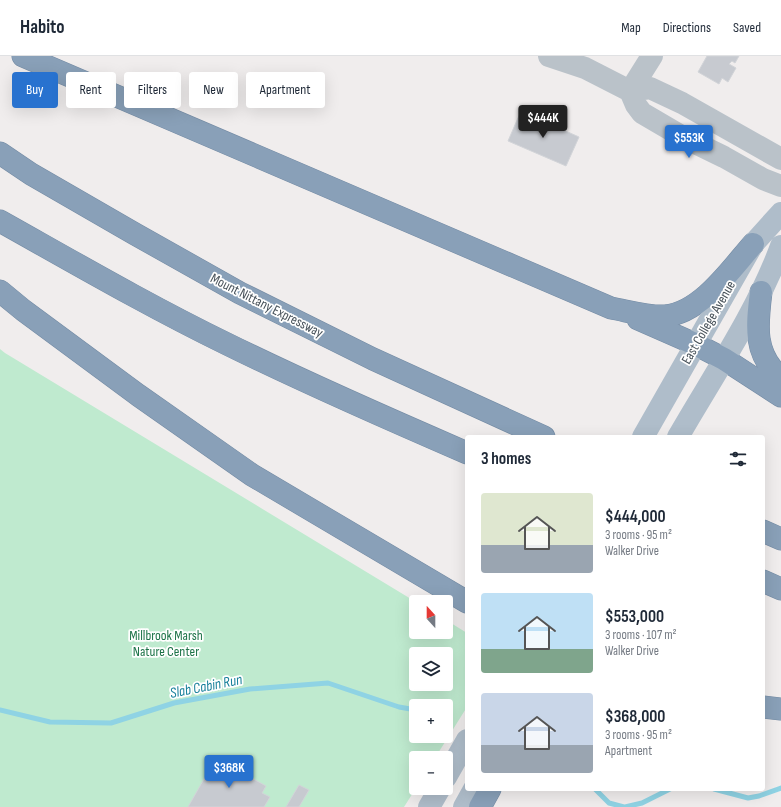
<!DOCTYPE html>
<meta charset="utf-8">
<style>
body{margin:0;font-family:"Sofia Sans Condensed",sans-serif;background:#f2f2f3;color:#1f2937;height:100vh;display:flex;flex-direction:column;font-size:15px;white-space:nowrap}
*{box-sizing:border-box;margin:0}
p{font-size:13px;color:#747a83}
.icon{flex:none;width:22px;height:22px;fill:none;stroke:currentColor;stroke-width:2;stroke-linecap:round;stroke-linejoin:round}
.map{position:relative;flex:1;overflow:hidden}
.side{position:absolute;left:465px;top:379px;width:300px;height:356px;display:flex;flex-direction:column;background:#fff;border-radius:4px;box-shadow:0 4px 16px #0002}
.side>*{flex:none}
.hud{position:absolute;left:12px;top:16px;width:380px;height:36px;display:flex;gap:8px}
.needle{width:26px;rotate:339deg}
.tools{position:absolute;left:409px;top:539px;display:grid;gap:8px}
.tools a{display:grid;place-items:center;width:44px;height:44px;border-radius:4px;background:#fff;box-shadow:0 4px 16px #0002;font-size:20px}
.price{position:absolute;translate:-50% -34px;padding:0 9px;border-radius:4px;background:#2872cf;color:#fff;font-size:13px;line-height:26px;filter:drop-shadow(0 1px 2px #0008)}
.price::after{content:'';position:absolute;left:50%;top:24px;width:12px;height:9px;margin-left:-6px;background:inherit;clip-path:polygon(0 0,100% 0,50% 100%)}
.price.active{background:#222;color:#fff}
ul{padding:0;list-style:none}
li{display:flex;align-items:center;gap:12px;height:100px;padding:0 16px}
li span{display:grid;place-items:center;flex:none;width:112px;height:80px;border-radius:4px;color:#555}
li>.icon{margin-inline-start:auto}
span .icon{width:48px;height:48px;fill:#fffc;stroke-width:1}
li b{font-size:17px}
h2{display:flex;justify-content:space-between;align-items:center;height:48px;padding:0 16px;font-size:17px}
.chip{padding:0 14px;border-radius:4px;background:#fff;box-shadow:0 4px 16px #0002;font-size:14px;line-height:36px}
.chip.active{background:#2872cf;color:#fff}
header{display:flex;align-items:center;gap:24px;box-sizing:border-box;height:56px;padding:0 20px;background:#fff;border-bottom:1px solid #e0e1e3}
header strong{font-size:19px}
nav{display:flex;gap:22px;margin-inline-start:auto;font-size:14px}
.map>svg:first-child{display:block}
.green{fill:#bfeacf;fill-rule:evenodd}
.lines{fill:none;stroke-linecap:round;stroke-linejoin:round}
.stream{stroke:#8fd3e4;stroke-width:5}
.building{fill:#c7cad0;stroke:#d2d4d8}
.highway-casing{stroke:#748ba4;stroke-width:23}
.minor{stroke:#bac2c9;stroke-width:22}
.major{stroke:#afbdca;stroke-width:22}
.highway{stroke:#89a0b8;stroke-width:22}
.labels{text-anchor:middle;stroke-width:3.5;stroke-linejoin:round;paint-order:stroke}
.street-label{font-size:14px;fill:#475159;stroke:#fff}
.park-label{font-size:14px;fill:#1e7449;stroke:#fff}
.water-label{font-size:15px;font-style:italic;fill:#18809b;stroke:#fff}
</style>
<header>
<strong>Habito</strong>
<nav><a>Map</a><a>Directions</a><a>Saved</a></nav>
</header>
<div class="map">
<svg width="781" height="751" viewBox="0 0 781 751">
<rect width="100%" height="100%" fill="#f0eded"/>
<path class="green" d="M 0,293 L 5,297 L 416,546 L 416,576 L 446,576 L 446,564 L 467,577 L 467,651 L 435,702 L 416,702 L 416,732 L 404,751 L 0,751 ZM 416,598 L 446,598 L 446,628 L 416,628 ZM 416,650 L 446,650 L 446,680 L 416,680 Z"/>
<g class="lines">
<path class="stream" d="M 0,654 L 50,666 L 111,667 L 174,647 L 250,633 L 328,627 L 399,651 L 416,654
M 595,733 L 609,747 L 624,751
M 714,733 L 748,742 L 759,740 L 781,732
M 625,751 L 642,747 L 670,733"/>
</g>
<path class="building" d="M 707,0 L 739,0 L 735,7 L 732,5 L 729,8 L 736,12 L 728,26 L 722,22 L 719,28 L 698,16 Z
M 521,55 L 579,81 L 566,110 L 508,85 Z
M 216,702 L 266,730 L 262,737 L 270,741 L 264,751 L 188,751 Z
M 299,729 L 309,734 L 299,751 L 286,751 Z"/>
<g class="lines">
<defs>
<path id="highway" d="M 23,0 L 611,252 C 628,255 648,261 665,260 C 701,257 731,213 753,188
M 0,97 L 31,118 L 135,178 L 240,237 L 373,303 L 544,381
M 0,165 C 75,207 149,250 227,288 C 306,327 386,362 467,397
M 0,235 L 23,254 L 138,339 L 252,419 L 467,546
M 761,236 C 757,269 753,298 781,322
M 638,263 L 695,288 L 724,303 L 781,340
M 763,475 L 781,483
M 763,525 L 781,533
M 763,651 L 781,653
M 480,751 L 490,733"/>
</defs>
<use href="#highway" class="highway-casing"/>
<path class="minor" d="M 549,0 L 585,12 L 630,35 L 650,32 L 682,47 L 781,103
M 630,35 L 636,49 L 642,57 L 683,81 L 724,101 L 763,123 L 781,130
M 630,35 L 652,0"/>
<path class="major" d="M 643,381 L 753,188 L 781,157
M 678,381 C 713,320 757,256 781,190
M 446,721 L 467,684
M 429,751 L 440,732
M 464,751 L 474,733"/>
<use href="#highway" class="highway"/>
</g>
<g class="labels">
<g class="street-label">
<text transform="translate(267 249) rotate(27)" y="5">Mount Nittany Expressway</text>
<text transform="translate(708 266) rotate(-60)" y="5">East College Avenue</text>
</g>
<g class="park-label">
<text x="166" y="584">Millbrook Marsh<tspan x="166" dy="16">Nature Center</tspan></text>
</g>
<g class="water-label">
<text transform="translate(206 630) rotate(-11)" y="5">Slab Cabin Run</text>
</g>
</g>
</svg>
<div class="tools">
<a><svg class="needle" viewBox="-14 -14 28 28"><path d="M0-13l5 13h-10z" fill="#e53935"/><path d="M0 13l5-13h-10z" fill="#747a83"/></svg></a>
<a><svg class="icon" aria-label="layers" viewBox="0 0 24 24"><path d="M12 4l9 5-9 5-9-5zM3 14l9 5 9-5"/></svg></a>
<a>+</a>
<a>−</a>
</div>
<b class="price active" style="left:543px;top:83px">$444K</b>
<b class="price" style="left:689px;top:103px">$553K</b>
<b class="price" style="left:229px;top:733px">$368K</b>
<div class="hud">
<a class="chip active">Buy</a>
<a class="chip">Rent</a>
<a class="chip">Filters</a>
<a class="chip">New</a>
<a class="chip">Apartment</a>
</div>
<section class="side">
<h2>3 homes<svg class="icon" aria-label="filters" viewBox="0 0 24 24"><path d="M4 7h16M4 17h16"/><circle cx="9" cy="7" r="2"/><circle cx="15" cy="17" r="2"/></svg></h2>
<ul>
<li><span style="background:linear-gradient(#dfe7d0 65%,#9aa5b1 0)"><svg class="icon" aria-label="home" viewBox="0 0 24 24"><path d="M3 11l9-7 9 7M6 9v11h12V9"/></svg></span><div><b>$444,000</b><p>3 rooms · 95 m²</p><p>Walker Drive</p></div></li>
<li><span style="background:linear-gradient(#bfe0f5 70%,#7fa58c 0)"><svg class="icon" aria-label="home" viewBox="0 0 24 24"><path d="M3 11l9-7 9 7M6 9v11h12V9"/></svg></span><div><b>$553,000</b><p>3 rooms · 107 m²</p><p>Walker Drive</p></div></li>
<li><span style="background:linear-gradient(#c9d6e8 65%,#9aa5b1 0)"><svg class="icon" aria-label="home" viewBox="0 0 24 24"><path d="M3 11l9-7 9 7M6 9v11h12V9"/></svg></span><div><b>$368,000</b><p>3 rooms · 95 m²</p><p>Apartment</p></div></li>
</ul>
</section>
</div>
